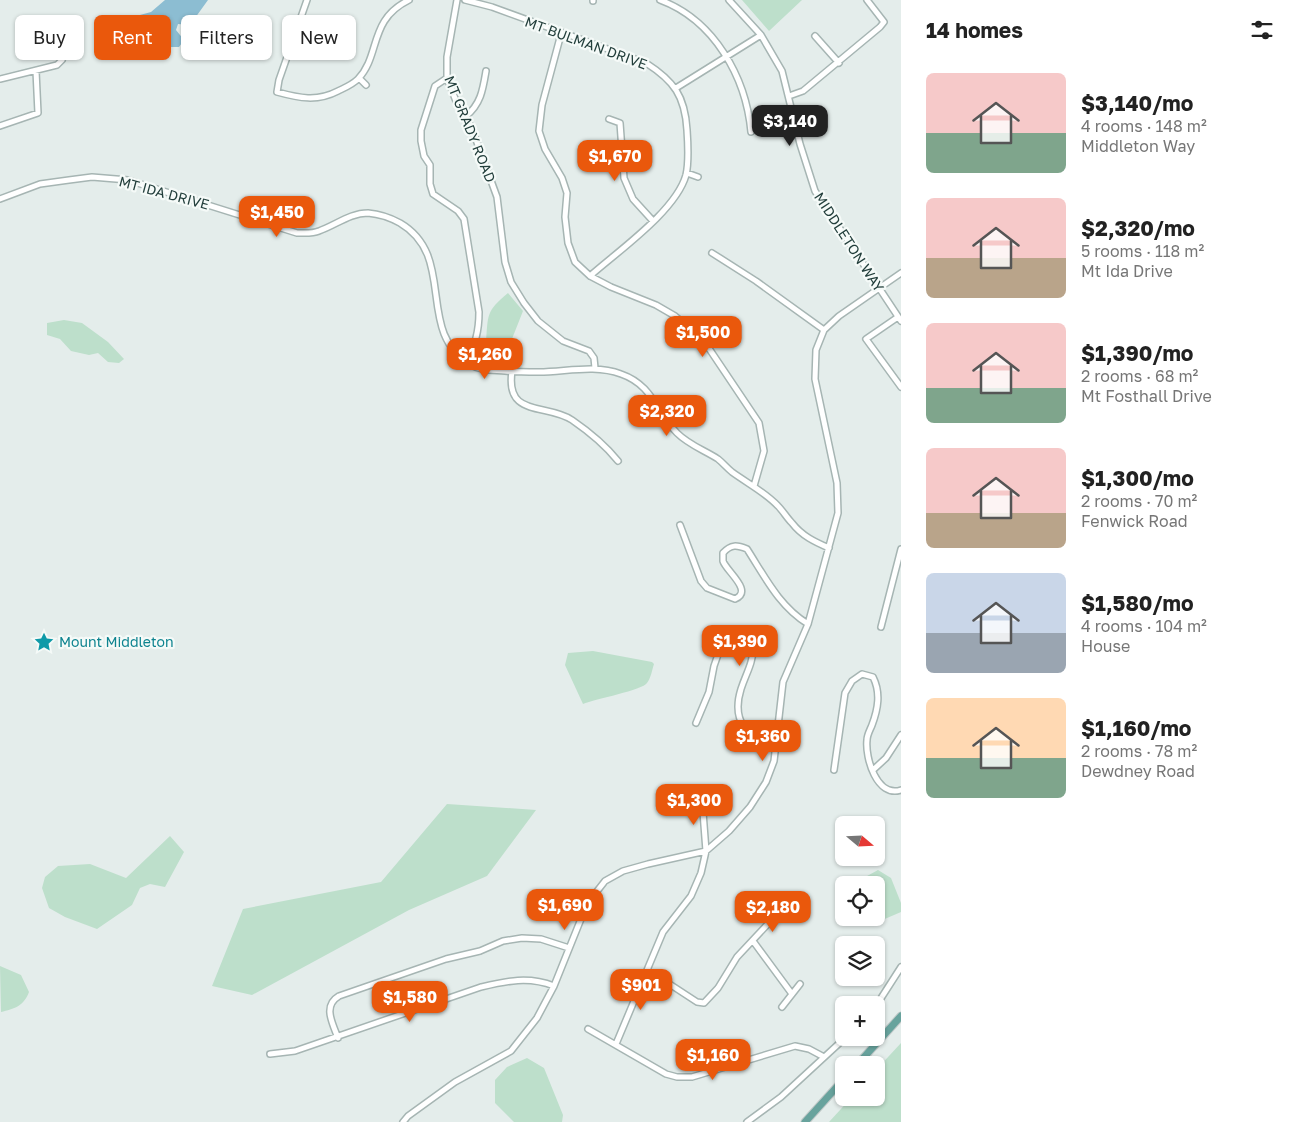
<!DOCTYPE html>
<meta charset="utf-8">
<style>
body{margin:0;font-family:"Golos Text",sans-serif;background:#f6f6f6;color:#222;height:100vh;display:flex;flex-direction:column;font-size:19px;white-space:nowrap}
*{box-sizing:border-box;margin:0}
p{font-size:16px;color:#767676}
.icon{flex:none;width:28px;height:28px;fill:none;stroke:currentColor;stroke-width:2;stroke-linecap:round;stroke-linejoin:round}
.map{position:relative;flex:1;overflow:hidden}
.sheet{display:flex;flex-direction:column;background:#fff;width:400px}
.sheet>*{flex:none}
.guide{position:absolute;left:15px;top:15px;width:475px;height:45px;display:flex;gap:10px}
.needle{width:32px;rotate:109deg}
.buttons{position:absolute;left:835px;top:816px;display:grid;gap:10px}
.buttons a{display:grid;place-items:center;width:50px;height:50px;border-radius:8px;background:#fff;box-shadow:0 1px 4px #0004;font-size:25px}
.price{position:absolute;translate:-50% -42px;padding:0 11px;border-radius:10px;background:#ea580c;color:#fff;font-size:16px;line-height:32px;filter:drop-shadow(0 1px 2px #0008)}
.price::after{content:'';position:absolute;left:50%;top:30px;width:15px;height:11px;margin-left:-8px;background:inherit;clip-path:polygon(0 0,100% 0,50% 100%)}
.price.active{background:#222;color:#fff}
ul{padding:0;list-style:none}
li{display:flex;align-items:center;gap:15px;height:125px;padding:0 25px}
li span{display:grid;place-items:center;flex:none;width:140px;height:100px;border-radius:8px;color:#555}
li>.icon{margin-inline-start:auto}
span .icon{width:60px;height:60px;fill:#fffc;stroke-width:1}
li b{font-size:21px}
h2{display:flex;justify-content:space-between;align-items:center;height:60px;padding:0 25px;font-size:21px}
.pill{padding:0 18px;border-radius:8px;background:#fff;box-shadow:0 1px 4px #0004;font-size:18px;line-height:45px}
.pill.active{background:#ea580c;color:#fff}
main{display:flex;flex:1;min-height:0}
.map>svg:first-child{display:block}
.green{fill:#bddfcb}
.water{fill:#8cbdd2}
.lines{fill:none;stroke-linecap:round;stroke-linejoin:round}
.minor-casing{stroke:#a6b5b3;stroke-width:8}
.major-casing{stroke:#c1c9c8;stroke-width:9}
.minor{stroke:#fff;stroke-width:5}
.major{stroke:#68a39d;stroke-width:7}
.labels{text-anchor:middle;stroke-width:4.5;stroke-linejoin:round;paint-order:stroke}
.street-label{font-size:14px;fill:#233f3c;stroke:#f5faf8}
.culture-label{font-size:14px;fill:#0d838f;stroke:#f5faf8;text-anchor:start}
</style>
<main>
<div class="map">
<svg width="901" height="1122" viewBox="0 0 901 1122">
<rect width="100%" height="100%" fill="#e4edeb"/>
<path class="green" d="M 742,0 L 802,0 L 769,31 Z
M 508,293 L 523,311 L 506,354 L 486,343 C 488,315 486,311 508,293 Z
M 64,320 L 82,323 L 108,342 L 124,359 L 119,363 L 108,362 L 98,353 L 89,355 L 71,351 L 60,339 L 47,335 L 47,323 Z
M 593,651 L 652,662 L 654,664 C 652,670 651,678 647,683 C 643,690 595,699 583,704 L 565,665 L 568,653 Z
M 447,804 L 536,810 L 487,876 L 409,910 L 252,995 L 212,986 L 243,909 L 381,882 Z
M 170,836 L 184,852 L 165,887 L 150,884 L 140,888 L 132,905 L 97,929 L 65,917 L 49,908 L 42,888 L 45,877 L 58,866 L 90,864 L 126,878 Z
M 878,870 L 891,878 L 901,903 L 901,912 L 880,921 L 850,921 L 848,918 L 876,918 L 876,885 L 857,885 L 858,881 Z
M 0,966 L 21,975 L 29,992 C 24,1006 14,1009 1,1012 Z
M 901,1043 L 901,1122 L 829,1122 L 851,1098 L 876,1098 L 876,1070 Z
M 527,1058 L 544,1068 L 563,1115 L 562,1122 L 514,1122 L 495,1103 L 495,1080 L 507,1067 Z"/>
<path class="water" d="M 165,0 L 208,0 L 190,25 L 178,24 L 176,30 L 184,40 L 179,47 L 168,47 L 150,38 L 143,41 L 115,27 L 118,21 L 151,12 Z"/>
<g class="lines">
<defs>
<path id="minor" d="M 307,0 L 279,80 L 277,92 C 299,98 317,102 338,91 C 344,88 352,85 358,79 C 381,55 368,20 409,0
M 457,0 L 447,57 L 447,78 L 456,101 L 471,126 L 497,197 L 505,262 L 511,282 L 524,303 L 538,321 L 563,341 L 589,351 L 594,358 L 595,368
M 465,0 L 492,7 L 646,63 C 674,81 685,96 687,130 C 688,144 689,162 686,175 C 676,211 618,251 590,276
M 660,0 C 714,20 746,77 751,132
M 729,0 L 761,35 L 782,71 L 800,144 L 815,191 L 901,321
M 593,1 L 593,0
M 561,34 L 542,105 L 539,131 L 545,149 L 562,178 L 567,193 L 565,217 L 568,243 L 575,262 L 590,276 L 611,287 L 656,305 L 675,316 L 704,341 L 759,423 L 764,451 L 754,486
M 815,36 L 839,63
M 359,78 L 366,85
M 447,78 L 435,86 L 421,130 L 421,141 L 424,156 L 430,165 L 430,184 L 433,194 L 458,211 L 464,219 L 479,312 C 479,332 475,344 467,362
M 0,79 L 57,65 L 62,60
M 676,88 L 761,35
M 789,96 L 803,91 L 880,27 L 884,22 L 867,0
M 466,116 C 481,104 483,89 486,71
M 609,119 L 620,123 L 624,178 L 633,199 L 653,221
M 0,126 L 38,113 L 36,71
M 687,173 L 698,177
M 0,199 L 40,184 L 69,180 L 92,177 L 128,180 L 297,233 C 304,233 312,234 319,231 C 336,225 350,213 368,213 C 379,214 391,218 400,223 C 458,257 414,332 471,365 C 481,371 493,370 505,371 C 516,372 527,372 539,372 C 566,372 594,364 621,374 C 653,385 656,412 677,433 C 689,445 704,450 718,459 C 723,463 727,468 732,472 C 747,483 765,492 778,506 C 783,511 787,518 792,523 C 802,536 815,542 829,548
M 712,253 L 756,281 L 824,330
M 898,317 L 866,339 L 901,387
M 512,371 C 505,418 546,403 572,420 C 588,431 606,446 618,461
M 680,525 L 701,581 L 707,588 L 735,599 C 754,591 726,571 723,561 C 723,561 723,553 723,553 C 731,544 737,545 747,549 C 765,577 779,606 808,624
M 881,627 L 901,549
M 696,723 L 709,692 L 714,666 L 722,643 L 732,635 L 744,637 L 754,645 C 752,666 747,671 741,689 C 731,721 747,739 776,746
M 834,770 L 845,693 L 852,681 L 862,674 L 873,677 C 881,693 878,709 872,725 C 870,730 867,735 867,740 C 865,758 877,798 901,790
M 873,770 L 886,758 L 901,735
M 753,941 L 792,994
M 648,970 L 697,1002 L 704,1003 L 718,988 L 737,957 L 780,911
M 876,1006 L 901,967
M 782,1007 L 800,984
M 588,1029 L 666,1074 L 677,1077 L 692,1077 L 795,1046 L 809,1049 L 824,1057
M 338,1038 C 333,1024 322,1006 339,996 L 446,959 L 480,951 L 503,941 L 522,938 L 541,939 L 569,948
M 616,1044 L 663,932 L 691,896 L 701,873 L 706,851 L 702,799
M 270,1054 L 295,1051 L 481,987 C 507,981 528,976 554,986
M 403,1122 L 408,1116 L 455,1082 L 511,1051 L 537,1018 L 554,986 L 587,904 L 605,881 L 623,871 L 648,864 L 706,851 L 729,831 L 750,807 L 766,782 L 774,761 L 783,682 L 808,624 L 838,513 L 837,483 L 815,379 L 816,350 L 824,330 L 839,316 L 901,273
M 747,1122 L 781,1097 L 845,1038"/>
<path id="major" d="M 857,1065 L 901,1016
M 805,1122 L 844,1079"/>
</defs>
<use href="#minor" class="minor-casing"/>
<use href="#major" class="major-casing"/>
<use href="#minor" class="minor"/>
<use href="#major" class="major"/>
</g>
<defs>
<symbol id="sight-bare" viewBox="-9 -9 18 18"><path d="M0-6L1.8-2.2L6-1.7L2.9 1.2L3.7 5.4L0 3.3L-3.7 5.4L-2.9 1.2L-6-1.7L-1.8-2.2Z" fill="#0f9aa8" stroke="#f5faf8" stroke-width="2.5" paint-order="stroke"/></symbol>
</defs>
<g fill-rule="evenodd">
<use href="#sight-bare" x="30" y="628" width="28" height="28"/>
</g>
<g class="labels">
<g class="street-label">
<text transform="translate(586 43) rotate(20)" y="5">MT BULMAN DRIVE</text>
<text transform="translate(470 129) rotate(68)" y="5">MT GRADY ROAD</text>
<text transform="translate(164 193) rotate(15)" y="5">MT IDA DRIVE</text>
<text transform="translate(849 242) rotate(57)" y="5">MIDDLETON WAY</text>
</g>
<g class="culture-label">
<text x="59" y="647">Mount Middleton</text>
</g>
</g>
</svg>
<div class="buttons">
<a><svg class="needle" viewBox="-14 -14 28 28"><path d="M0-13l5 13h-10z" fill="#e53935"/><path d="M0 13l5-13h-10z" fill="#767676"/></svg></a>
<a><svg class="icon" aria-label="locate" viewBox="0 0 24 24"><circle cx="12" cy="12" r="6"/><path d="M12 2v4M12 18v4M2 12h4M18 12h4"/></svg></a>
<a><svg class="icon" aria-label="layers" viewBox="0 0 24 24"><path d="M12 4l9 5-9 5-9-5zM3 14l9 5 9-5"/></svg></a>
<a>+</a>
<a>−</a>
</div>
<b class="price active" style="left:790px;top:147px">$3,140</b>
<b class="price" style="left:615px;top:182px">$1,670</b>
<b class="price" style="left:277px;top:238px">$1,450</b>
<b class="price" style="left:703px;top:358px">$1,500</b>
<b class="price" style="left:485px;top:380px">$1,260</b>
<b class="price" style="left:667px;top:437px">$2,320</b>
<b class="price" style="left:740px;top:667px">$1,390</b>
<b class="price" style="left:763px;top:762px">$1,360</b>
<b class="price" style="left:694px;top:826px">$1,300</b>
<b class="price" style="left:565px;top:931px">$1,690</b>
<b class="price" style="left:773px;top:933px">$2,180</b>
<b class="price" style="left:641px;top:1011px">$901</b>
<b class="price" style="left:410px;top:1023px">$1,580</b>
<b class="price" style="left:713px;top:1081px">$1,160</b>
<div class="guide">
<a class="pill">Buy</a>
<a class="pill active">Rent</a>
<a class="pill">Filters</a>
<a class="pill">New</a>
</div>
</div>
<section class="sheet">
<h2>14 homes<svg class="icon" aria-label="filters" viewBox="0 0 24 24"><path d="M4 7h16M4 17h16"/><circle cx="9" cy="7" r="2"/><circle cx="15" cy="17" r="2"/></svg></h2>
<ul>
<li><span style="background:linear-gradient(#f6c9c9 60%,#7fa58c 0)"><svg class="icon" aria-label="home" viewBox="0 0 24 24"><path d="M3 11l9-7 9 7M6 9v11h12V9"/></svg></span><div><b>$3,140/mo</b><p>4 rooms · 148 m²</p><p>Middleton Way</p></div></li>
<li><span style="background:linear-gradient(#f6c9c9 60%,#b9a48a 0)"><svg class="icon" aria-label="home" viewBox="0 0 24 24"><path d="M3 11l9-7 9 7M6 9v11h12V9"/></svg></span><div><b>$2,320/mo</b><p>5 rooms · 118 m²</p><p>Mt Ida Drive</p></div></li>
<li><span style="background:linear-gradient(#f6c9c9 65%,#7fa58c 0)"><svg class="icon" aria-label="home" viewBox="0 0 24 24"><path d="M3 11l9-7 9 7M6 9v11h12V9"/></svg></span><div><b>$1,390/mo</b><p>2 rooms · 68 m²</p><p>Mt Fosthall Drive</p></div></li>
<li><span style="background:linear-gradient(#f6c9c9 65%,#b9a48a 0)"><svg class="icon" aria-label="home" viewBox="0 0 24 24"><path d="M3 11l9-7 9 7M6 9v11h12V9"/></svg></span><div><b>$1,300/mo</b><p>2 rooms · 70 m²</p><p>Fenwick Road</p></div></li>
<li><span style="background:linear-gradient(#c9d6e8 60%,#9aa5b1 0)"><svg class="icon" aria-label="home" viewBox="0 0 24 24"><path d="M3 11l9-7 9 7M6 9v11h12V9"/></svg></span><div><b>$1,580/mo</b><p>4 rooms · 104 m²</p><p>House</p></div></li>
<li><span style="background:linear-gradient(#ffd9b3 60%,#7fa58c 0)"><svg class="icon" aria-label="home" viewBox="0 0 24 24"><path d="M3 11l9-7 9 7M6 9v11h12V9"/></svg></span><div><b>$1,160/mo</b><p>2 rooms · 78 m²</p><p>Dewdney Road</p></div></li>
</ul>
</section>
</main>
